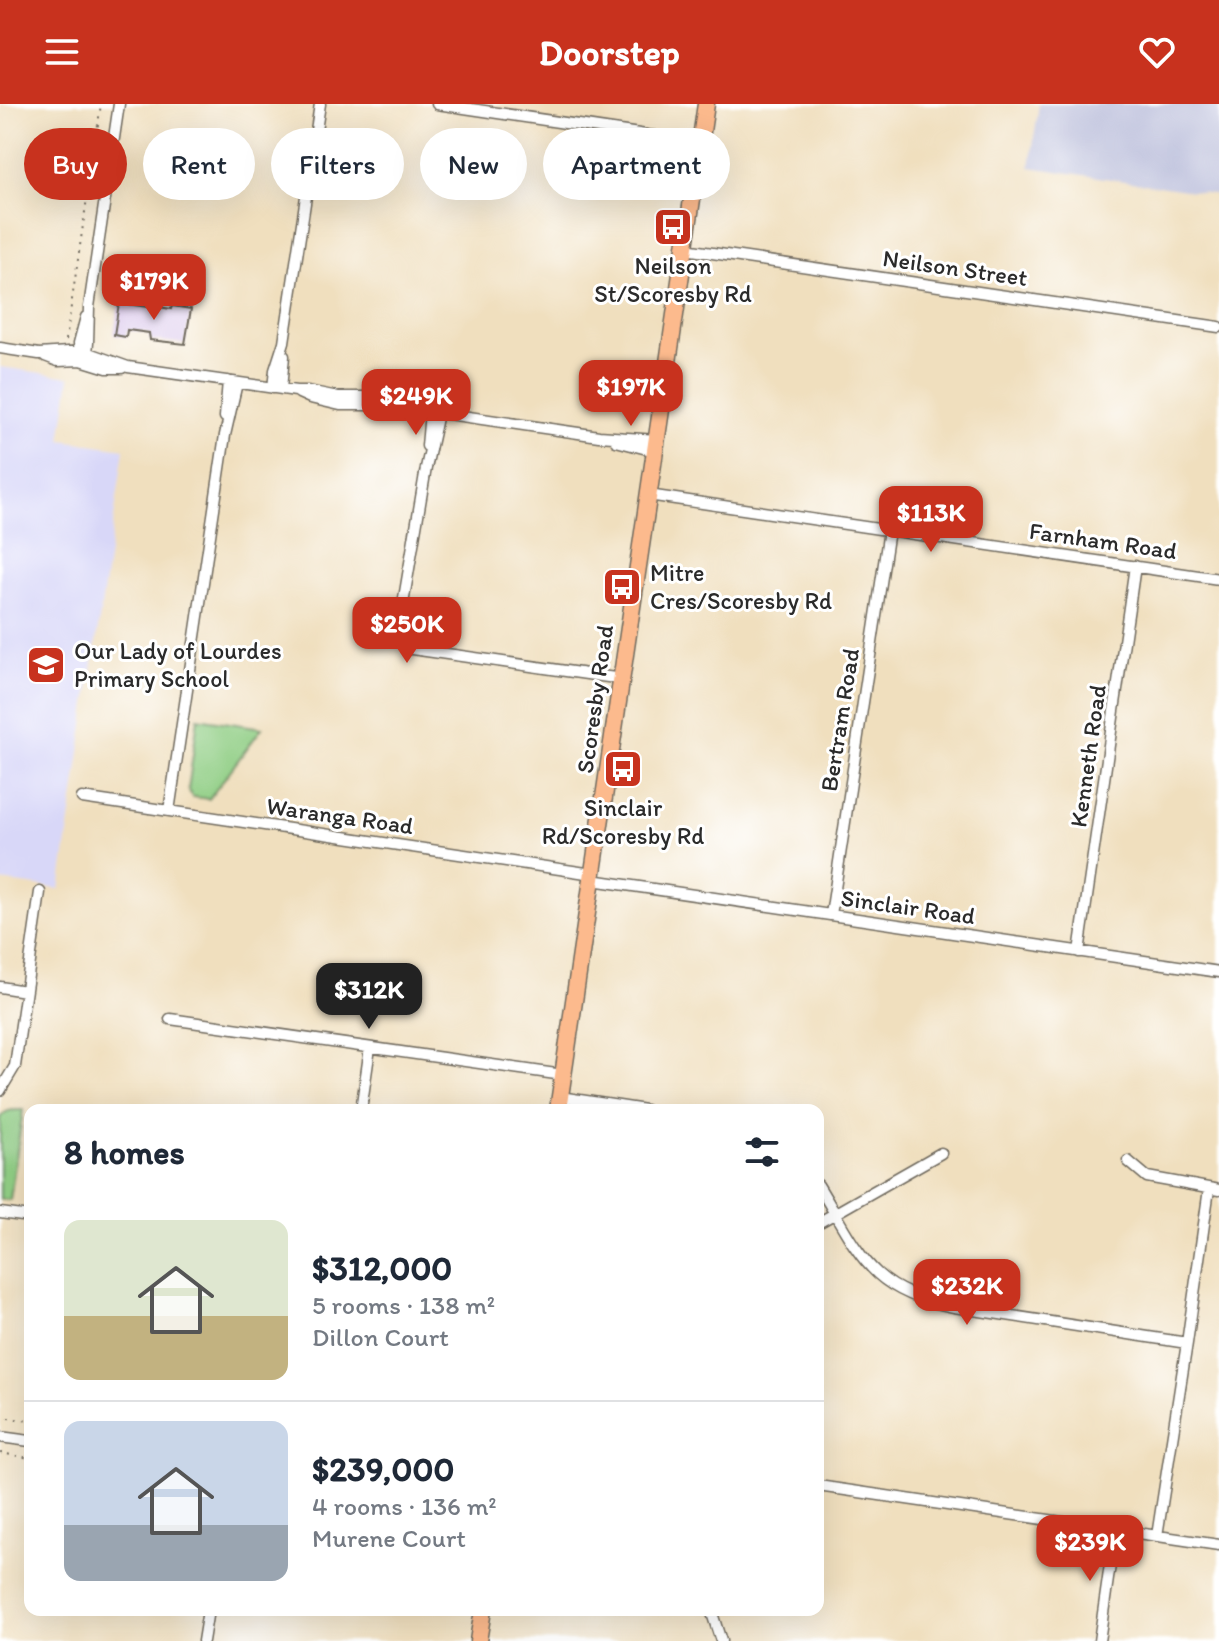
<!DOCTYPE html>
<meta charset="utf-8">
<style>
body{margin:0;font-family:Itim,sans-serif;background:#f6f6f7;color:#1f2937;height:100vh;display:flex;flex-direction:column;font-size:30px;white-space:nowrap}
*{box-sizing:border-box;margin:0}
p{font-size:26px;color:#747a83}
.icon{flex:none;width:44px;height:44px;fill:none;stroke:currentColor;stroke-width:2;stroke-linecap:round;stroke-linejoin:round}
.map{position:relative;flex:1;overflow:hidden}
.drawer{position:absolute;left:24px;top:1000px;width:800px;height:512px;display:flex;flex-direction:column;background:#fff;border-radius:16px;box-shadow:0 8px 32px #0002}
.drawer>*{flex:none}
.banner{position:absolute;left:24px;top:24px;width:800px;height:72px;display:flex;gap:16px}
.price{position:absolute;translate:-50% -68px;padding:0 18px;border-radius:16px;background:#c8321e;color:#fff;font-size:26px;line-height:52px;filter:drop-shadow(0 2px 4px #0008)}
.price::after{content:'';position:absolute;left:50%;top:48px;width:24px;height:18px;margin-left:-12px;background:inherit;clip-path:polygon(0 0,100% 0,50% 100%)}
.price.on{background:#222;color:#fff}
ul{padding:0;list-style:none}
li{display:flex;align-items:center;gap:24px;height:200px;padding:0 40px}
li+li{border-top:2px solid #e0e1e3}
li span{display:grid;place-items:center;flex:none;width:224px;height:160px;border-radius:16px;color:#555}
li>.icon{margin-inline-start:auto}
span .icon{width:96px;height:96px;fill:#fffc;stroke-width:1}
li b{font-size:34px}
h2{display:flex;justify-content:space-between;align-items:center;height:96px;padding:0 40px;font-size:34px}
.tag{padding:0 28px;border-radius:36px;background:#fff;box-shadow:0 8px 32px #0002;font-size:28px;line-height:72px}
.tag.on{background:#c8321e;color:#fff}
header{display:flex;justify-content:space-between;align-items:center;height:104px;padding:0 40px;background:#c8321e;color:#fff;font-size:36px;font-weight:700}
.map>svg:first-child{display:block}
.built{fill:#d8d7f8}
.industrial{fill:#bfc2dd}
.green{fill:#90ce84;stroke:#5e7c58;stroke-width:2}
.building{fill:#cdb4e4}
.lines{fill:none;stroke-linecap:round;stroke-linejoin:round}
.street-casing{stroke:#706a5e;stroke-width:13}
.primary-casing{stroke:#706a5e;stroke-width:19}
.path{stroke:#706a5e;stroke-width:2;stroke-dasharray:2 6;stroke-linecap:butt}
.street{stroke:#fff;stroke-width:10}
.primary{stroke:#fcba8d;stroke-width:16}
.labels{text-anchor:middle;stroke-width:6;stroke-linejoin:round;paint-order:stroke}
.poi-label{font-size:24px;fill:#2b2b2b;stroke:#fff}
.street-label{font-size:24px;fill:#2b2b2b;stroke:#fff}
</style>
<header><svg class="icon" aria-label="menu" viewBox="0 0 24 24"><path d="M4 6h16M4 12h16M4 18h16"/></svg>Doorstep<svg class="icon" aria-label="heart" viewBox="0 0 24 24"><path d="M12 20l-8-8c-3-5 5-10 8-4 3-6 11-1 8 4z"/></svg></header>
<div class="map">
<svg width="1219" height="1537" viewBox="0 0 1219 1537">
<rect width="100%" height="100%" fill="#fff"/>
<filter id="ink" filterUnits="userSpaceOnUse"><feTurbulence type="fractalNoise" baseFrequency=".0125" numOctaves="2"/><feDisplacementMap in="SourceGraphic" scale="16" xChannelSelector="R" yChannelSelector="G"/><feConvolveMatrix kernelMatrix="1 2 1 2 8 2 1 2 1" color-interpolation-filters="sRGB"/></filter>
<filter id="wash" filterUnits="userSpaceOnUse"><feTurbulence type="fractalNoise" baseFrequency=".006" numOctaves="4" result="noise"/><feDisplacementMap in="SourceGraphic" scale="32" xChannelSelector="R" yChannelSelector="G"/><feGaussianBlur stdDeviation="1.8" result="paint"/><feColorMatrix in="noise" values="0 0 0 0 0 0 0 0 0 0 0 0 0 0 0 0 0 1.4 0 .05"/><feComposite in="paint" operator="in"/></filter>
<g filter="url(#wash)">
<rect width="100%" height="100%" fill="#f0dfbe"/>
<path class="built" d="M 0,263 L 70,273 L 61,336 L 124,345 L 60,785 L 0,777 Z"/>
<path class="industrial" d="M 1039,0 L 1219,0 L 1219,91 L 1030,63 Z"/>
<path class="green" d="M 198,614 L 262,624 L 209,695 L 193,693 L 188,686 Z
M 23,1006 L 10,1096 L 0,1095 L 0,1014 C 6,1005 13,1006 23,1006 Z"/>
<g id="blocks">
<path class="building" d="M 119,199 L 148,203 L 148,201 L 171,205 L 172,202 L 191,205 L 185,240 L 150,236 L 149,229 L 127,226 L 126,233 L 114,231 Z"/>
</g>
</g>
<g filter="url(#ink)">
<use href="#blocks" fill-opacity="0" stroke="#706a5e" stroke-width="2"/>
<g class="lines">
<defs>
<path id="street" d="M 437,0 L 700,39
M 685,145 L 1219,223
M 0,244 L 39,250 L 83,247 L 128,263 L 296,287 L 308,287 L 338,293 L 365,293 L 398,303
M 80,251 L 79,239 L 86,213
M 45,252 L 58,257 L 81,256 L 107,264 L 122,264
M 81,256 L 87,248 L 88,239 L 89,203 L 119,0
M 273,284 L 275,266 L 284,238 L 320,0
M 281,285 L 284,252
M 299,289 L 310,294 L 340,301 L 377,301
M 393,302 L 599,332 L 657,336
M 438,309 L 426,364 L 401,512 L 399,527 L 400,536 L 412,545 L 622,575
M 225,313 L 228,277
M 616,337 L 655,347
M 427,342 L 430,308
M 648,391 L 1219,475
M 82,694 L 593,770
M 169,707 L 225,331 L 237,279
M 592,776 L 1219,868
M 831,811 L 889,426
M 1079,848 L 1135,462
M 0,883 L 25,887
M 170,915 L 563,971
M 0,987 L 15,962 L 40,788
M 560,993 L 645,1006
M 361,1006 L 370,944
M 1128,1057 L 1147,1073 L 1219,1086
M 818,1081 C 859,1148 868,1187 954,1203 L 1187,1239
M 0,1109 L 30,1113
M 818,1119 L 941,1049
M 0,1333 L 30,1337
M 818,1382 L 1219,1441
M 1157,1432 L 1187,1239 L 1209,1085
M 711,1506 L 721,1537
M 203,1537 L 208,1506
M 1099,1537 L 1115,1426"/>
<path id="primary" d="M 558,1006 L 706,0
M 478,1537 L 483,1506"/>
</defs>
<use href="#street" class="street-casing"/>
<use href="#primary" class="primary-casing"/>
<path class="path" d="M 66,236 L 101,0
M 0,1313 L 30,1317
M 0,1349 L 30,1354"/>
<use href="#street" class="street"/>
<use href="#primary" class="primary"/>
</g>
</g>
<defs>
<symbol id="bus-square" viewBox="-11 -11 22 22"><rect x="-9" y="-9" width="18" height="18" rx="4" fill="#c8321e" stroke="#fff"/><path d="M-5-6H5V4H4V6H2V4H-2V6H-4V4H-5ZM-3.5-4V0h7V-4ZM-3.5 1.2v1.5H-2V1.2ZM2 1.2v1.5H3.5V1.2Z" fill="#fff"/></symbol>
<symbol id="school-square" viewBox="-11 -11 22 22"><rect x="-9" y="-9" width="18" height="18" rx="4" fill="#c8321e" stroke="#fff"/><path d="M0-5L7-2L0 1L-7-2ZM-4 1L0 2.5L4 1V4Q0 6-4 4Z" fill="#fff"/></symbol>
</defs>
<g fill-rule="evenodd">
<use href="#bus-square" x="651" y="101" width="44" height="44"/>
<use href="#bus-square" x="600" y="461" width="44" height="44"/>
<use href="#school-square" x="24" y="539" width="44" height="44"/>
<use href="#bus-square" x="601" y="643" width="44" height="44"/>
</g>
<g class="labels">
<g class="poi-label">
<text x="673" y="170">Neilson<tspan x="673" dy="28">St/Scoresby Rd</tspan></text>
<text x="650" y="477" text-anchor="start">Mitre<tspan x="650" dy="28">Cres/Scoresby Rd</tspan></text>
<text x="74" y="555" text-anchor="start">Our Lady of Lourdes<tspan x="74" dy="28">Primary School</tspan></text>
<text x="623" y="712">Sinclair<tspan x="623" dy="28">Rd/Scoresby Rd</tspan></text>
</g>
<g class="street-label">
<text transform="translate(955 164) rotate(8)" y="8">Neilson Street</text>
<text transform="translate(1103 437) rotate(8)" y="8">Farnham Road</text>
<text transform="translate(595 595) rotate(-82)" y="8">Scoresby Road</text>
<text transform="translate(840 616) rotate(-81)" y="8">Bertram Road</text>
<text transform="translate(1088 652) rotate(-82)" y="8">Kenneth Road</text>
<text transform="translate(340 712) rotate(8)" y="8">Waranga Road</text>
<text transform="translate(908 803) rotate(8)" y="8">Sinclair Road</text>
</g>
</g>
</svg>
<b class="price" style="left:154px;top:218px">$179K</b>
<b class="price" style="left:631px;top:324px">$197K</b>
<b class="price" style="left:416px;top:333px">$249K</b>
<b class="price" style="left:931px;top:450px">$113K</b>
<b class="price" style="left:407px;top:561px">$250K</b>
<b class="price on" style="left:369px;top:927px">$312K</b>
<b class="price" style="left:967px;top:1223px">$232K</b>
<b class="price" style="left:1090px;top:1479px">$239K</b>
<div class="banner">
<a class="tag on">Buy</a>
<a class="tag">Rent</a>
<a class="tag">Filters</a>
<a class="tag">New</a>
<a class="tag">Apartment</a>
</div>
<section class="drawer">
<h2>8 homes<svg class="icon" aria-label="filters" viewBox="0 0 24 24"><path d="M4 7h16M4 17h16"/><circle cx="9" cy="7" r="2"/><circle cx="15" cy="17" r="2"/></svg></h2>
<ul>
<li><span style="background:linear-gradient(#dfe7d0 60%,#c2b280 0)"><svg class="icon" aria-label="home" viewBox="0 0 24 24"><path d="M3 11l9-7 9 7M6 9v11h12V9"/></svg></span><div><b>$312,000</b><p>5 rooms · 138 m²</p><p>Dillon Court</p></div></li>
<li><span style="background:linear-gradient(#c9d6e8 65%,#9aa5b1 0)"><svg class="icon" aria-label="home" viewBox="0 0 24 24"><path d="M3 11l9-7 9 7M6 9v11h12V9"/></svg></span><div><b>$239,000</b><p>4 rooms · 136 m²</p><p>Murene Court</p></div></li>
</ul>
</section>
</div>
